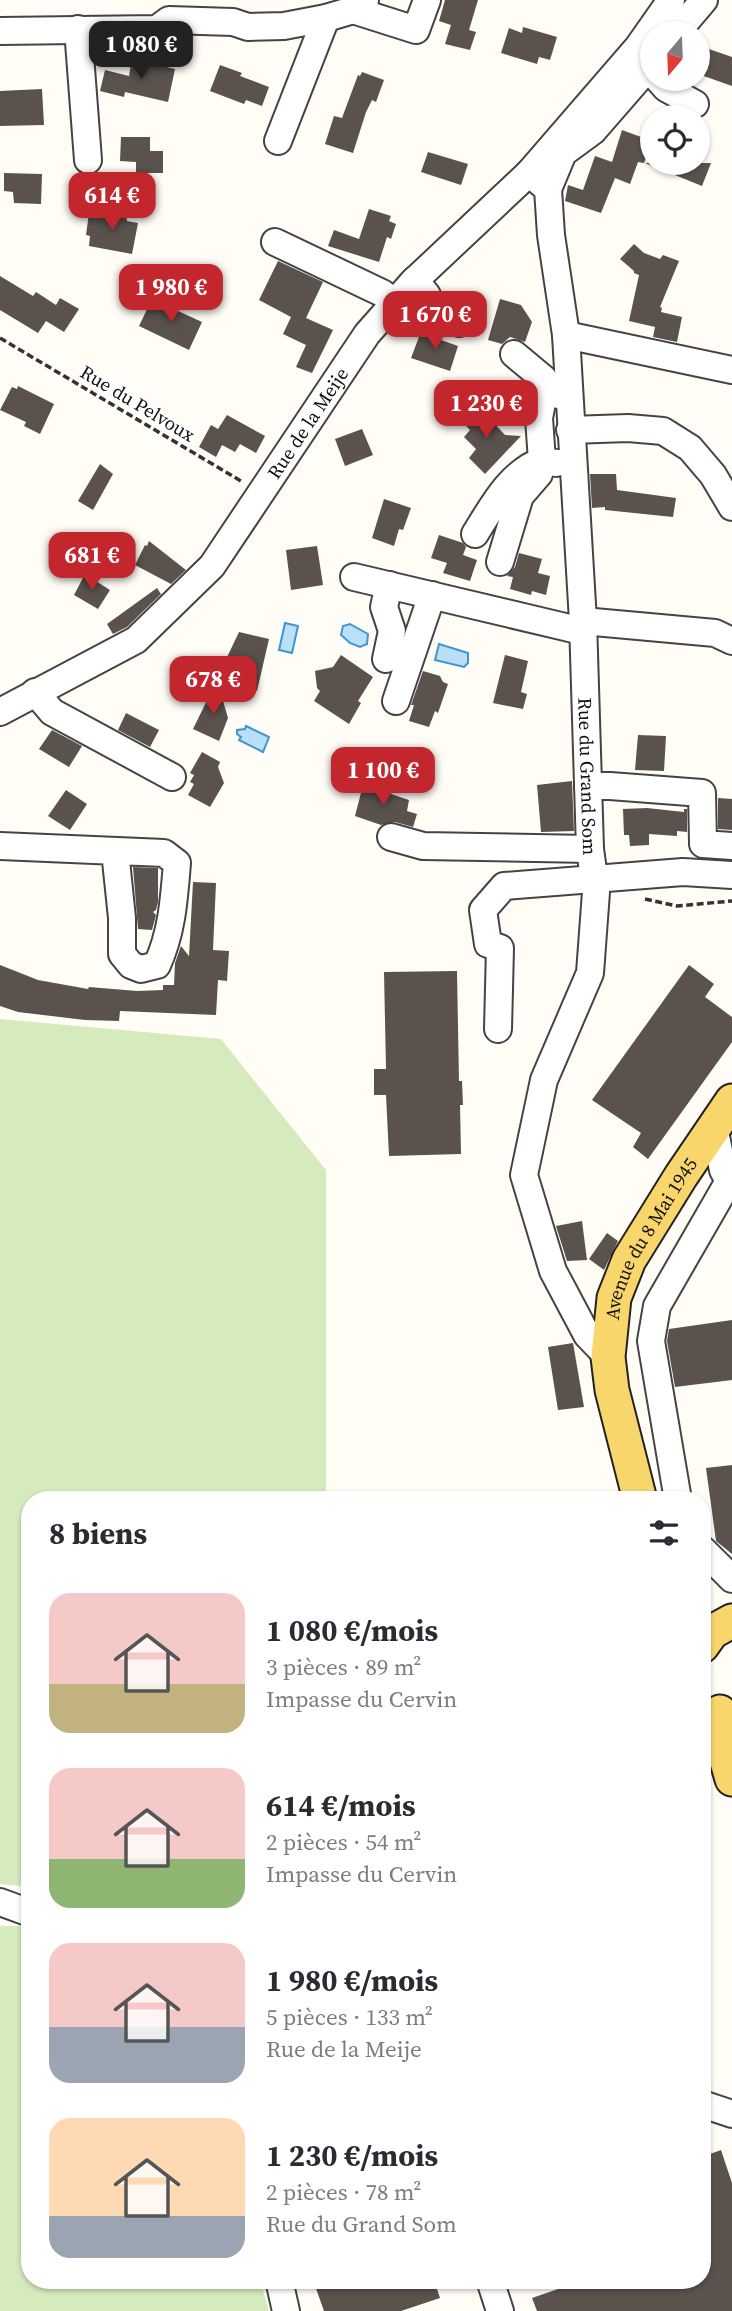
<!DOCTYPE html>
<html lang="fr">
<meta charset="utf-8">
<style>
body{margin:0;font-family:"Source Serif 4",serif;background:#f2f2f3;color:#2b2b33;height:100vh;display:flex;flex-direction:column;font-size:26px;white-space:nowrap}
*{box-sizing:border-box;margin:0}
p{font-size:23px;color:#7c7c81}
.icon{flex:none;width:38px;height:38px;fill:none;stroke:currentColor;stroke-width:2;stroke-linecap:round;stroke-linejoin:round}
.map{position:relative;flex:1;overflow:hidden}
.details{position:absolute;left:21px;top:1491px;width:690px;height:798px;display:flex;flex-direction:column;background:#fff;border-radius:28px;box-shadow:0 2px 5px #0004}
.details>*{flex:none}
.needle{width:46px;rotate:199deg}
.fabs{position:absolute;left:640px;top:21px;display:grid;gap:14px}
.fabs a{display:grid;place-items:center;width:70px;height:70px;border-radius:50%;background:#fff;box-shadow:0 2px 5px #0004;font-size:35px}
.price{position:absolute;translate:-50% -60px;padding:0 16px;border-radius:14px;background:#c4262e;color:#fff;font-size:23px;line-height:46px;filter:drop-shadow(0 2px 4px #0008)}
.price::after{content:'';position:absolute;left:50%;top:42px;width:21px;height:16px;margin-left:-10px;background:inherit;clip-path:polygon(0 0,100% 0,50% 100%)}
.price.active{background:#222;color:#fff}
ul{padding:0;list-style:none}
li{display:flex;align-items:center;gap:21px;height:175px;padding:0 28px}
li span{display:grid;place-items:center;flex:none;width:196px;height:140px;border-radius:21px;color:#555}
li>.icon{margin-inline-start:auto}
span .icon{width:84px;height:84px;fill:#fffc;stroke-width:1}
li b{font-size:30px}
h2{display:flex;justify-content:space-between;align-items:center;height:84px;padding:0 28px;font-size:30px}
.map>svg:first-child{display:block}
.green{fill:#d5ebbd}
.water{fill:#b9e0f7;stroke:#3f96cf;stroke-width:2}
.building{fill:#5a524d}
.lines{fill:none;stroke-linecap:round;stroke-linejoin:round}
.minor-casing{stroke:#444;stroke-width:30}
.major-casing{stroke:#222;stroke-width:37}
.path{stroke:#333;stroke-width:3.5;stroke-dasharray:7 3.5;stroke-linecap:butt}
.minor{stroke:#fff;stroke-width:26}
.major{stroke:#f9d66b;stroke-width:33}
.labels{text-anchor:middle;stroke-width:7;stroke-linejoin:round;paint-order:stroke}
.street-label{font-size:19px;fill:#111;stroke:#fff}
</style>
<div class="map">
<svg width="732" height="2311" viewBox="0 0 732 2311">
<rect width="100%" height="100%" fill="#fffdf5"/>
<path class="green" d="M 0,1019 L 221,1039 L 326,1170 L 326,1500 L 30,1500 L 30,1887 L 0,1884 Z
M 0,1926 L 20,1926 L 30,1937 L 30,2280 L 260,2280 L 269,2311 L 0,2311 Z"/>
<path class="water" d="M 285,623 L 298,626 L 292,653 L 279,650 Z
M 350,624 L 368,634 L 367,644 L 360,647 L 350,643 L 341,635 L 343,626 Z
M 439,644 L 468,653 L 468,663 L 464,667 L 435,660 Z
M 246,726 L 269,737 L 263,752 L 239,740 L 241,737 L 237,734 L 237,730 L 245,729 Z"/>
<path class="building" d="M 445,0 L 478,0 L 469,30 L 476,32 L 470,50 L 445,44 L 451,25 L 439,21 Z
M 523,27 L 557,37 L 550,60 L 539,57 L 537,64 L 501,53 L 509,28 L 522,33 Z
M 706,48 L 732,57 L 732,86 L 698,74 Z
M 132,59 L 175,69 L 168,102 L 125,92 L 124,97 L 100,91 L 105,70 L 129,76 Z
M 220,65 L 242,73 L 240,76 L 269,87 L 262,106 L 246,100 L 244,104 L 210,91 Z
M 362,72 L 384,80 L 376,102 L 372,100 L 366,112 L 353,153 L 325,144 L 334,116 L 342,118 L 358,75 L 360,76 Z
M 42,89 L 44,125 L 0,126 L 0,91 Z
M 622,130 L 652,141 L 644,163 L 638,162 L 630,184 L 615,178 L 601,213 L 565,201 L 568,185 L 583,190 L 595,156 L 612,162 Z
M 121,137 L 150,137 L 150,151 L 163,151 L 163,173 L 136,173 L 136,162 L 120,161 Z
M 428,152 L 468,164 L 461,185 L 421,172 Z
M 645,163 L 711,163 L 702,186 Z
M 4,173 L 42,174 L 41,204 L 14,203 L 13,192 L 4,191 Z
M 369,209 L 391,216 L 389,221 L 396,224 L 391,239 L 387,237 L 379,262 L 328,246 L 334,230 L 359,239 Z
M 106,211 L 126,215 L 127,221 L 138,223 L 132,254 L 89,246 L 90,236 L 86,235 L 89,213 L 105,217 Z
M 634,244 L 644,253 L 660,259 L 663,255 L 679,261 L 660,307 L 662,308 L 661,312 L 682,317 L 677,342 L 653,337 L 655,327 L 629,321 L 639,275 L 634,273 L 634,271 L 620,259 Z
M 278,261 L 323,282 L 306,318 L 333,330 L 312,373 L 296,367 L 306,345 L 283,334 L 291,317 L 259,300 Z
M 0,276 L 33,296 L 36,292 L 56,305 L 60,298 L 79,309 L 64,332 L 46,321 L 38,333 L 0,310 Z
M 152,299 L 202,322 L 189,350 L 139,326 Z
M 500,299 L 521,305 L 532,322 L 525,342 L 510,337 L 502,344 L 488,340 Z
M 422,329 L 443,336 L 441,340 L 458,346 L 450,371 L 411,358 Z
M 18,386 L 54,404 L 40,434 L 24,426 L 26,422 L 0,410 L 12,387 L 17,389 Z
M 478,406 L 505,435 L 521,436 L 485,474 L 469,458 L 476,449 L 464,437 L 470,430 L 462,422 Z
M 227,415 L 265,436 L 256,453 L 240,444 L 235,452 L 222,445 L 216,457 L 199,447 L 211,425 L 218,429 Z
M 362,429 L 373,455 L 345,466 L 335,439 Z
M 100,464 L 113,474 L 93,510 L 78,501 Z
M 590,474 L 616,474 L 617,490 L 676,498 L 673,517 L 605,510 L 605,507 L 592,508 Z
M 384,499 L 411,508 L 403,530 L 399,529 L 394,546 L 372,538 Z
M 439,535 L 463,543 L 466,547 L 463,555 L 477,560 L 470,581 L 443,573 L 447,563 L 431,558 Z
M 149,541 L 186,570 L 171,584 L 135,565 L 145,545 L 147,546 Z
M 317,546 L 323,585 L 291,590 L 286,550 Z
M 519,553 L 542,559 L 538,573 L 550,576 L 546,595 L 532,591 L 531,595 L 510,589 L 513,577 L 507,576 L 515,567 Z
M 85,574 L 110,590 L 98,609 L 74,595 Z
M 157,588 L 161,594 L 127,627 L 113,634 L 107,624 Z
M 239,632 L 269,639 L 257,691 L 219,674 Z
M 341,655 L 373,677 L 358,701 L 361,703 L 349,724 L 314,701 L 320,691 L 317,688 L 315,671 L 333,667 Z
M 505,655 L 528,661 L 521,692 L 527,694 L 523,709 L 493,703 Z
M 423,671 L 440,676 L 443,682 L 448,684 L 438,713 L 435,711 L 429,727 L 409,721 L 414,705 L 411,705 Z
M 217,680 L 228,718 L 219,741 L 193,729 Z
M 126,713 L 159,730 L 150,747 L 118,730 Z
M 52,730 L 82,746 L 69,767 L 39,749 Z
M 638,735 L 666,736 L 664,771 L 635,770 Z
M 202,752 L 220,762 L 218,767 L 224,783 L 210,807 L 188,795 L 194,784 L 190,782 L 194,775 L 190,773 Z
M 364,781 L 389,788 L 388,793 L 409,800 L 407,811 L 417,814 L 413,827 L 395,822 L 381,825 L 355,816 Z
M 572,781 L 574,831 L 541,832 L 537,785 Z
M 66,790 L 87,804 L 70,830 L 48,816 Z
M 718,798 L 732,799 L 732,830 L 718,829 Z
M 647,808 L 684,812 L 684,809 L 687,809 L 687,832 L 677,831 L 677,836 L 649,834 L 649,845 L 630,846 L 629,835 L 624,835 L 623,809 Z
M 133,867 L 158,868 L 158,902 L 156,910 L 153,912 L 156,915 L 152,930 L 138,929 Z
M 193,882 L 216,883 L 213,950 L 229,951 L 227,981 L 218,980 L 216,1015 L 120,1011 L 119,1021 L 85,1020 L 18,1012 L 0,1006 L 0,965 L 38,980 L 88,989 L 89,987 L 137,991 L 163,990 L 163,985 L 174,985 L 175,963 L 181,946 L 189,956 Z
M 689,965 L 714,984 L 705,997 L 732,1017 L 732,1042 L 648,1159 L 633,1147 L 641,1133 L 592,1100 Z
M 457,971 L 459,1081 L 462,1081 L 463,1105 L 460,1105 L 461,1154 L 389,1156 L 386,1095 L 374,1095 L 374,1069 L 386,1069 L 384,972 Z
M 582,1221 L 587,1260 L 567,1261 L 556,1226 Z
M 607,1233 L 618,1241 L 604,1270 L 589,1259 Z
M 732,1320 L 732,1380 L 675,1387 L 667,1341 L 669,1329 Z
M 573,1343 L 584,1407 L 558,1410 L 548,1347 Z
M 732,1465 L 732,1554 L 716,1541 L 706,1468 Z
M 721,2150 L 732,2183 L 732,2311 L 537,2311 L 532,2298 L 584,2280 L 702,2280 L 702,2157 Z
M 313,2280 L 434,2280 L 440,2298 L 401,2311 L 324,2311 Z"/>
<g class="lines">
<defs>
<g id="minor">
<path d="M 353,10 L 416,30 L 427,0"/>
<path d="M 78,29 L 88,160"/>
<path d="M 0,31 L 157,29 L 169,20 L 233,22 L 248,27 L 284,26 L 326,18 L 353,10 L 365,0"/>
<path d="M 676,33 L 704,0"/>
<path d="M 658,79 L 666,88 L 695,104"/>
<path d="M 278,141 L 326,18"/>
<path id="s1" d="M 529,173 L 548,189 L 551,235 L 566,335 L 583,621 L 590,849 L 596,892 L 590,973 L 544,1080 L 524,1175 L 553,1271 L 587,1335 L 608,1357"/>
<path d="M 548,189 L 563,153 L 593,131 L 653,62"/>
<path d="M 275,242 L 382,293 L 394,302"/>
<path d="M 415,280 L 427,295 L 432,313 L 460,323"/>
<path d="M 566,335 L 732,370"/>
<path d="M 514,354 L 544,379 L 551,393"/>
<path d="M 570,430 L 628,428 L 663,431 L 690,448 L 713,475 L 732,507"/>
<path d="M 557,463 L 542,461 L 539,418 L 544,392 L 569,397"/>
<path d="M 475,534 C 492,507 510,472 542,461 L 539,474 L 520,496 L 500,562"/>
<path d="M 354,577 L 582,631"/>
<path d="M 583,621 L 715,633 L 732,641"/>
<path d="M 386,659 L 392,631 L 384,607 L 389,585"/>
<path d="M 35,692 L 52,712 L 172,777"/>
<path d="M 396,701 L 432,595"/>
<path id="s2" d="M 0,712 L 136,640 L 212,566 L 367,334 L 412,283 L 529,173 L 638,47 L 671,0"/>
<path d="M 588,786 L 610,786 L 702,793 L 703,844 L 732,846"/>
<path d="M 391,837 L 423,846 L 590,849"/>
<path d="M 0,846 L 164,853 L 177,863 C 174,900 172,932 157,965 L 141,969 L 131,965 L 122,954 L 122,918 L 115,851"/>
<path d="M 498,1029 L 500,948 L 488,944 L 483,910 L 504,886 L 683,872 L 732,875"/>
<path d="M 678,1500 L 651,1341 L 657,1306 L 729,1181 L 723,1170 L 714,1127"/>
<path d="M 702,1549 L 732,1579"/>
<path d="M 0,1902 L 30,1913"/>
<path d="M 702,2104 L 732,2114"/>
<path d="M 279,2280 L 286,2311"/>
<path d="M 490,2280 L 500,2311"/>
</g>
<g id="major">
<path id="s3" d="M 640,1500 L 612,1390 L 608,1357 L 614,1298 L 629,1260 L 681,1176 L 732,1101"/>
<path d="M 702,1646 L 712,1632 L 732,1621"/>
<path d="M 720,1712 L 724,1751 L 732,1779"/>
</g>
</defs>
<use href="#minor" class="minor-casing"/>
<use href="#major" class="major-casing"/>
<path class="path" d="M 0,338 L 241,481
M 645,899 L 677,906 L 732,901"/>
<use href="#minor" class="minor"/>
<use href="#major" class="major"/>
</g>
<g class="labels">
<g class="street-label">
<text transform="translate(138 403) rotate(31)" y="7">Rue du Pelvoux</text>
<text dy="7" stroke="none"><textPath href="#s2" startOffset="432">Rue de la Meije</textPath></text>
<text dy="7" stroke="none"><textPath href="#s1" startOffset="614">Rue du Grand Som</textPath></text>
<text dy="7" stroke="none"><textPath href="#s3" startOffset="275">Avenue du 8 Mai 1945</textPath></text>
</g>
</g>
</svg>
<div class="fabs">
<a><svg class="needle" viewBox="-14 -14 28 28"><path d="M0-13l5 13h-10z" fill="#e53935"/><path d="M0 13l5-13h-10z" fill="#7c7c81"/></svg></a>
<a><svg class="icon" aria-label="locate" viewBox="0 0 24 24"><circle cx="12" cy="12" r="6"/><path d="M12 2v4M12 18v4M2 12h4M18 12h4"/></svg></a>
</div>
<b class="price active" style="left:141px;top:81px">1 080 €</b>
<b class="price" style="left:112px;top:232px">614 €</b>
<b class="price" style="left:171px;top:324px">1 980 €</b>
<b class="price" style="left:435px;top:351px">1 670 €</b>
<b class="price" style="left:486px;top:440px">1 230 €</b>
<b class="price" style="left:92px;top:592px">681 €</b>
<b class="price" style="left:213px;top:716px">678 €</b>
<b class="price" style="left:383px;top:807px">1 100 €</b>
<section class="details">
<h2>8 biens<svg class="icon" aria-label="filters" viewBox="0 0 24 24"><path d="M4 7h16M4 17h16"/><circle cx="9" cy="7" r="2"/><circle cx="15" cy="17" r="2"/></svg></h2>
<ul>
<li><span style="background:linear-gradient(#f6c9c9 65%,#c2b280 0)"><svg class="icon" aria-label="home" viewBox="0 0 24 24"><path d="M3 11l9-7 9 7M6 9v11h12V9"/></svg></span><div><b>1 080 €/mois</b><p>3 pièces · 89 m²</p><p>Impasse du Cervin</p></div></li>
<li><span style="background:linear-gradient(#f6c9c9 65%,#8fb573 0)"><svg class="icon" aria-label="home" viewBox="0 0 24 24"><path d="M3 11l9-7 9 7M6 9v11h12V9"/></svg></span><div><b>614 €/mois</b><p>2 pièces · 54 m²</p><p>Impasse du Cervin</p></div></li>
<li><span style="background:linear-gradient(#f6c9c9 60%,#9aa5b1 0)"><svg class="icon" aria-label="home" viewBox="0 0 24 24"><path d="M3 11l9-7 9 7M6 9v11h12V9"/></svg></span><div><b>1 980 €/mois</b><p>5 pièces · 133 m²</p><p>Rue de la Meije</p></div></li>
<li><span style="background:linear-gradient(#ffd9b3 70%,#9aa5b1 0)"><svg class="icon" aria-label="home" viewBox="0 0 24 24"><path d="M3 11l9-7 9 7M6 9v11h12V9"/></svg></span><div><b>1 230 €/mois</b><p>2 pièces · 78 m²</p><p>Rue du Grand Som</p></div></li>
</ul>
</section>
</div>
